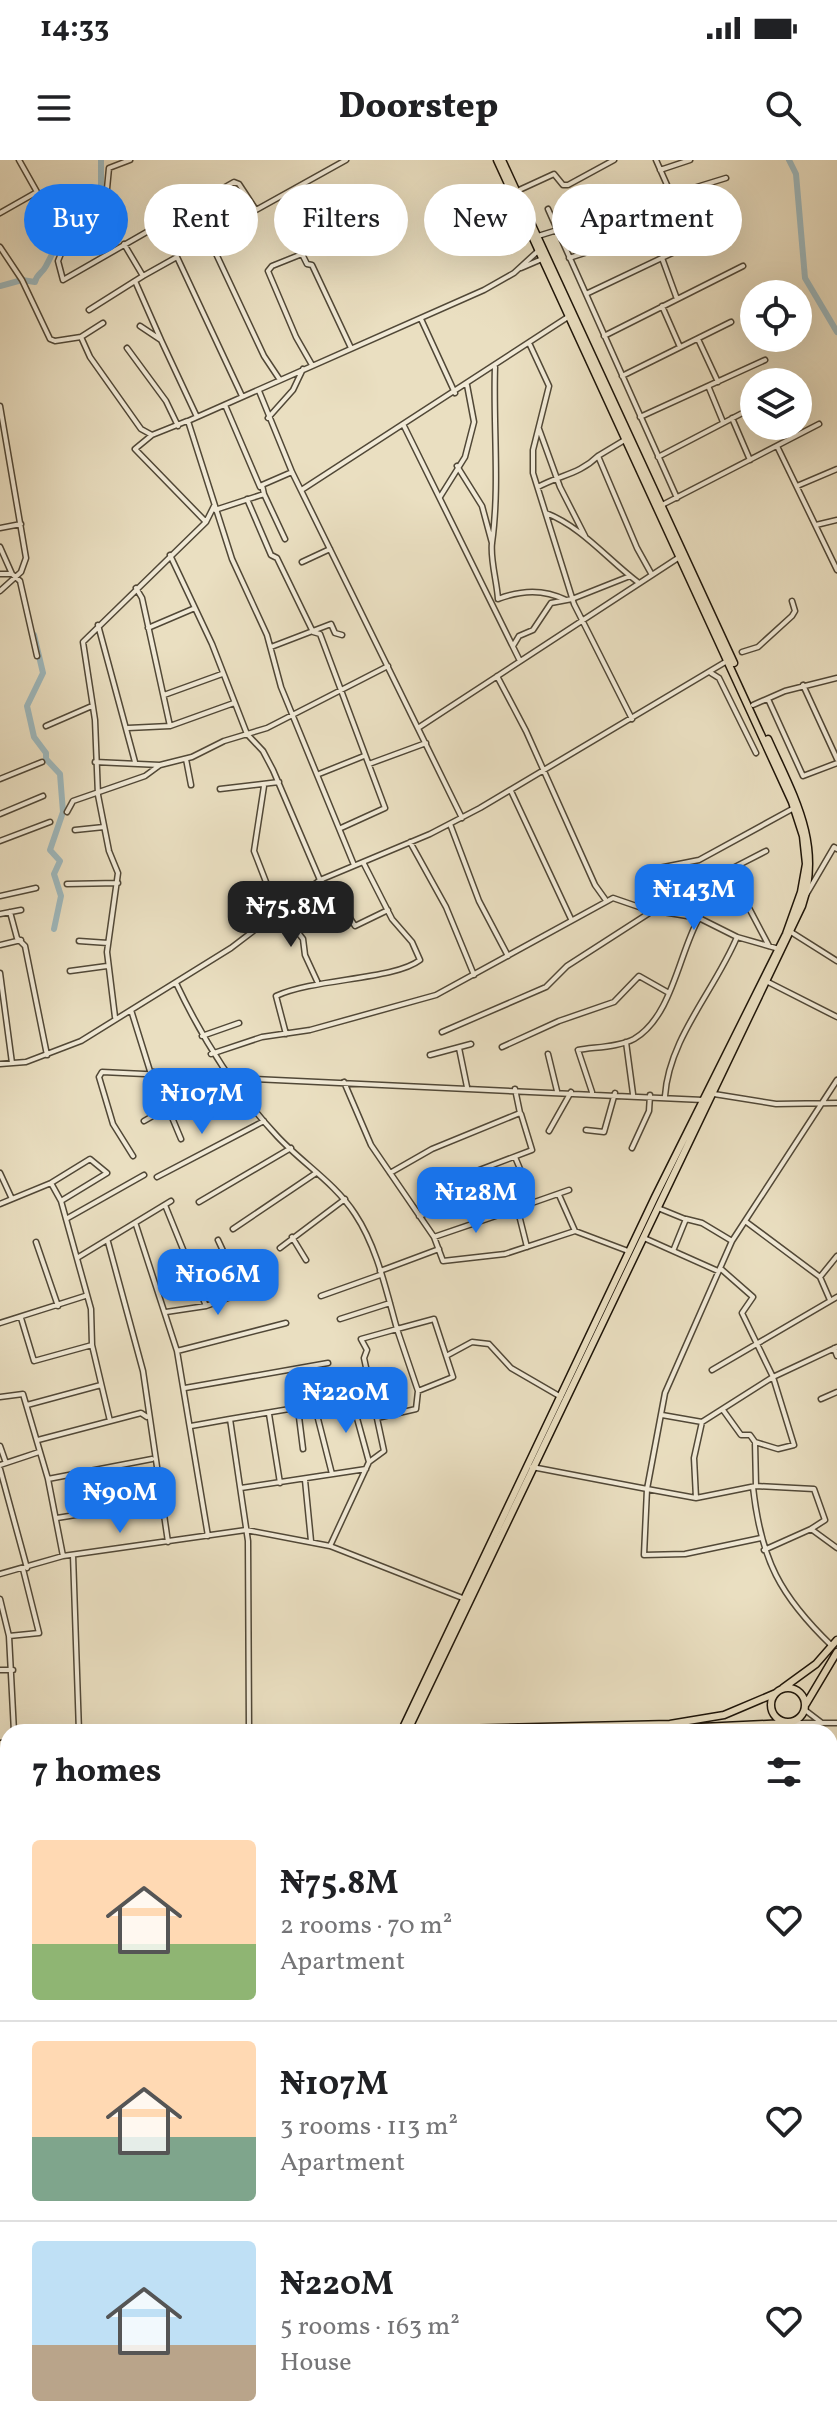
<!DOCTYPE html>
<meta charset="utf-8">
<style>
body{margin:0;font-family:Vollkorn,serif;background:#f6f6f6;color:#202124;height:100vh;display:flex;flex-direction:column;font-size:30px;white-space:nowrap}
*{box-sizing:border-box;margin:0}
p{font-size:26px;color:#757577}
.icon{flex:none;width:44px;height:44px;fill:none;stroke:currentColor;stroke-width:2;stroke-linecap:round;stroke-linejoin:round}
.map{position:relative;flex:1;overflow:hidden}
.drawer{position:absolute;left:0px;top:1564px;width:838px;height:712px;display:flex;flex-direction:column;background:#fff;border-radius:24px 24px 0 0;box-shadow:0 8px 32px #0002}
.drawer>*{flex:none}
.top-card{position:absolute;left:24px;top:24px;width:790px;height:72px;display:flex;gap:16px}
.buttons{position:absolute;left:740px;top:120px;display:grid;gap:16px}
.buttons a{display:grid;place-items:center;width:72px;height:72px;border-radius:50%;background:#fff;box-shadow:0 8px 32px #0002;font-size:40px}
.price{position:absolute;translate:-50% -68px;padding:0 18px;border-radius:16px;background:#1a73e8;color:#fff;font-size:26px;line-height:52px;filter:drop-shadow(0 2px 4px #0008)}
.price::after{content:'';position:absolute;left:50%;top:48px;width:24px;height:18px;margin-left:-12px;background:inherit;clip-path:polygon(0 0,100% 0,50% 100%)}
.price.active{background:#222;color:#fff}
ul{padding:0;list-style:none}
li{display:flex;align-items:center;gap:24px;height:200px;padding:0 32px}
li+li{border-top:2px solid #e0e0e0}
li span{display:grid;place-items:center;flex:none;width:224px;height:160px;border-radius:8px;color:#555}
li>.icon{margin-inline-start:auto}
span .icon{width:96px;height:96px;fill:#fffc;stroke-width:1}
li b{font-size:34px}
h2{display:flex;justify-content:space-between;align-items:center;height:96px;padding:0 32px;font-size:34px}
.chip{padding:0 28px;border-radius:36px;background:#fff;box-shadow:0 8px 32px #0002;font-size:28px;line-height:72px}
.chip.active{background:#1a73e8;color:#fff}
.status{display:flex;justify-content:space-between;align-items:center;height:56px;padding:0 40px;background:#fff;direction:ltr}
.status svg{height:22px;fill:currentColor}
header{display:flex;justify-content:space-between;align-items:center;height:104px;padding:0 32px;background:#fff;font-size:36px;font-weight:800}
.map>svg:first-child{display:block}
.water{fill:#9eb9be;stroke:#6b7776;stroke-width:2}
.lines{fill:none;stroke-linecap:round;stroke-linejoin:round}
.river{stroke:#9eb9be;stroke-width:6}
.minor-casing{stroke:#514837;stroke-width:7}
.major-casing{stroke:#1e1509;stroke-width:9}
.minor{stroke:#f1ead7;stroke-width:4}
.major{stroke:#eadfc1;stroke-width:6}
</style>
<div class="status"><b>14:33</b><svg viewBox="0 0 49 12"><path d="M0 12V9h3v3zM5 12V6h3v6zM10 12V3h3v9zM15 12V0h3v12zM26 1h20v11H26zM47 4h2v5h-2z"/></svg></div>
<header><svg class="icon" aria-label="menu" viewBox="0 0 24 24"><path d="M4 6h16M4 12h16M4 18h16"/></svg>Doorstep<svg class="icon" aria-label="search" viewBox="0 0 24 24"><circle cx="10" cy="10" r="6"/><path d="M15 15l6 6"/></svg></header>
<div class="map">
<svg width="837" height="2276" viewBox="0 0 837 2276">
<rect width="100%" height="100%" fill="#eadfc1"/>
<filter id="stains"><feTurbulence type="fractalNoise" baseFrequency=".0025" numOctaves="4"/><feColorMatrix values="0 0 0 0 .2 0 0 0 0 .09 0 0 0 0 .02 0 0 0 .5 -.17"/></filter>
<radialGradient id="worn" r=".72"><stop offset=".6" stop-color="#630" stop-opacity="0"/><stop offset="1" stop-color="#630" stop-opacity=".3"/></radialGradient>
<path class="water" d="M 837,2159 L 837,2273 L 823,2276 L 591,2276 L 600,2268 L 830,2268 L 830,2162 Z"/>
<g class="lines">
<path class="river" d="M 789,0 L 796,14 L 805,118 L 837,172
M 0,126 L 22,120 L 35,122 C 37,113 42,114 46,106 C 53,93 63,72 63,56 L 101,34 L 101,0
M 34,475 L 43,513 L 27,546 L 34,577 L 46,593 L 46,599 L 60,614 L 63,652 L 50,690 L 60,701 L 54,714 L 61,736 L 54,769"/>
<defs>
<path id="minor" d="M 130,0 L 109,8 L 106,39 L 73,64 L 58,101 L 63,120 L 234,22 L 239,24 L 256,50 L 346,0
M 656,0 L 671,34
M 660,10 L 690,0
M 517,31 L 554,14 L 563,25 L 568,25 L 614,0
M 199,43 L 213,71 L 211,83 L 264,196 L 280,220
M 548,49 L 677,338
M 0,53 L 37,32 L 19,0
M 538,76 L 726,18
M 124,84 L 143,116 L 135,121 L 161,180
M 0,87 L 22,120 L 50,179 L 55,181 L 81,177 L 90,197 L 141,269 L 152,275 L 187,261
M 569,98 L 714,51
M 662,98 L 677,139
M 521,108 L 542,99
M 143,116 L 177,97 L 242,236
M 586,134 L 727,67
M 662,146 L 680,187
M 89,150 L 135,121
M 421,159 L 455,233
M 140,166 L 161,180 L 197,257
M 604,176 L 743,106
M 81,177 L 103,163
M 698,179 L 718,222
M 530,185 L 549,226 L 533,290 L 533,313 L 574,444 L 632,559
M 127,188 L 166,241 L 178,266
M 312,205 L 296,177 L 268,111 L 272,106 L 302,94 L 307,104 L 312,105 L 351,188
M 495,207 C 493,265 500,326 492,383 C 490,399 497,422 498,439
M 622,216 L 731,162
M 709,228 L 723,262
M 259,231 L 292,312 L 462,658
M 225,245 L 260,327
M 0,246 L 26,398 L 21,412 L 0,431
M 640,257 L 765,200
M 268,258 L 293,230 L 303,209
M 732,258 L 750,300
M 404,266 L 520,501
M 539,269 L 560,327 L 585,376
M 152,275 L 135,289 L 206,362
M 623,281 L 598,296 L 637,388 L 652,415
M 777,286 L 837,410
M 658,297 L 754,247
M 457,306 L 482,346 L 492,383
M 797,326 L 837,309
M 538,327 C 560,315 580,314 598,296
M 303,329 L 571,155
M 264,334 L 285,379
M 440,337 L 465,297 L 474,262 L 467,225
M 247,339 L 271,395 L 277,398 L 313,472 L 320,474 L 385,648 L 341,668
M 662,345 L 819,264
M 215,350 L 264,334 L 262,325 L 292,312
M 546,353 C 582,367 608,400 639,423
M 816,365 L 837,360
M 0,368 L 21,364
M 0,387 L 12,414
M 170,395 L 212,484 L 247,574 L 263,591 L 273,610 L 320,720 L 337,737 L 355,766 L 388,750
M 302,402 L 330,389
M 0,414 L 12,414 L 20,421 L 37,496
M 136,428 L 142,438 L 170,566
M 498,439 C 522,430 543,429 566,440
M 98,465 L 135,602
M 148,468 L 195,448
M 513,486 L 519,476 L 533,470 L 551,443 L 572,439 L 630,416
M 271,487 L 331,464 L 335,473 L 342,475
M 742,492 L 758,487 L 792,456 L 795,451 L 792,441
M 711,513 L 719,518 L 756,593
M 497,516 L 526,571 L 595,725 L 605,739
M 803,525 L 837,599
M 164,535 L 222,514
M 768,539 L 803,616 L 837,603
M 753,545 L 785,531 L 837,518
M 46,566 L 92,546
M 128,568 L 170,566 L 234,543
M 418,568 L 678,398
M 186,599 L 191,625
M 95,602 L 160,605 L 192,597 L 224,581 L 267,568 L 388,506
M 369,604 L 426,583
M 319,614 L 364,596
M 0,619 L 42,602
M 264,626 L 254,691 L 273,740 L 303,779 L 305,795 L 317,821
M 220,629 L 279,622
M 511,631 L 571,759
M 67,652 L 73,641 L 145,616 L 160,605
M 0,654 L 43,636
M 450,664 L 479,741 L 508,796
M 75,670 L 104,667
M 0,681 L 50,662
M 410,682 L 446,747 L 474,815
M 766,691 L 729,710 L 769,786
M 354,705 L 281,527 L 267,475 L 232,399 L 188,261 L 484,130 L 514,113 L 538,91
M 654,709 L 699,700 L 794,648
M 67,724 L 118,723
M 806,735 L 834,687 L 837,689
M 0,736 L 36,728
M 10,752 L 17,778 L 25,786 L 47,895
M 0,754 L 21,750
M 791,772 L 837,801
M 79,781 L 108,783
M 0,785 L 21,780
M 70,811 L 107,806
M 0,813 L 12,903
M 768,822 L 837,857
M 176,823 C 203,880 234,930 277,976 C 302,1003 335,1023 355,1054 C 377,1087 386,1130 397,1169 L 361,1179 L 367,1190 L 364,1198 L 372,1235 L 230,1259 L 248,1381 L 249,1572
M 131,850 L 150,911
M 115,857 L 107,792 L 118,713 L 109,691 L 98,635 L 95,560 L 83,482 L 206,362 L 214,346
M 442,872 L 546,827 L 567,806 L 654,750
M 286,874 L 276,836 C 315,818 394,820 420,800 L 412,782 L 392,759 L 363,702
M 202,876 L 239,863
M 626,882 L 633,934
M 502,887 L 559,861 L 614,842 L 639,816 L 669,833
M 459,888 L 467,927
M 211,894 L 262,877 L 310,870 L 436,835 L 613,738 L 645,749 L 699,758 L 737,777 L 779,789
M 548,894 L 557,931
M 430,895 L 471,884
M 0,904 L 26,902 L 81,881 L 231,788 L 320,720 L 430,674 L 480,648 L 727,501
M 153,912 L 181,979
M 344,922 L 371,985 L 434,1077 L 443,1101 L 505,1094 L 575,1071 L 628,1091
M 592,932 L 578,890 C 595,887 619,887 634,879 C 672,857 679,793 699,758
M 714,934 L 776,944 L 837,943
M 665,936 C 669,878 715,830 737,777
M 144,961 L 165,949
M 586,970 L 604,972 L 615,933
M 549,971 L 571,932
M 632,988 L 649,951 L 650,935
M 133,996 L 113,964 L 99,917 L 102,912 L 703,940
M 0,1013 L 12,1039
M 390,1013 L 432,989 L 520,953 L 515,929
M 157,1017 L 264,961
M 51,1023 L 61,1041 L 91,1149 L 92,1185 L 110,1261
M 484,1031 L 496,1054
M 559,1035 L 575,1071
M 455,1040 L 452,1030 L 461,1017 L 532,990 L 521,954
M 199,1042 L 291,988
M 0,1044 L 51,1023 L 90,999 L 107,1013 L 61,1041
M 529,1044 L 569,1030
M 165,1045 L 206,1146
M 658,1048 L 685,1059
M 419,1056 L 520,1020 L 523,1016 L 515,997
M 66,1059 L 144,1015
M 745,1061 L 820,1117 L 830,1140
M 136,1065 L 177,1191 L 208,1376
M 233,1069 L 316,1013
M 292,1077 L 306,1100
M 434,1077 L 513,1050 L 519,1055 L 527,1087
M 644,1078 L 718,1111
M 218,1080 L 243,1134
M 36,1082 L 58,1146
M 108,1082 L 143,1211 L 168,1382
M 280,1088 L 345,1039
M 673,1091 L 686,1059 L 702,1063 L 732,1081
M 77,1098 L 171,1041
M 720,1108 L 753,1137 L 742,1153 L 773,1217 L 794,1285 L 778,1289 L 755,1282
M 380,1111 L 439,1089
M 820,1117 L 837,1096
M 321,1136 L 380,1115
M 166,1152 L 206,1146 L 258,1127
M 21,1158 L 34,1201 L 92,1185
M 340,1159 L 390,1143
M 0,1163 L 85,1136
M 834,1188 L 837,1196
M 177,1191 L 286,1163
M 448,1195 L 472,1182 L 489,1184 L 511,1208 L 561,1237
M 712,1210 L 837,1137
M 185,1228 L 328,1203
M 0,1237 L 23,1234 L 48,1319 L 63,1396
M 821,1239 L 837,1232
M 352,1240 L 369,1302
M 27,1245 L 101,1225
M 315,1247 L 332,1314
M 298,1249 L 303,1289
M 723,1250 L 741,1275 L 750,1275 L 755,1282 L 756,1326
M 269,1254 L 280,1323
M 662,1255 L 702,1262 L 773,1217 L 837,1187
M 377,1258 L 416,1249 L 418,1231 L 397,1169 L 434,1159 L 453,1217 L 418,1231
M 191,1266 L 230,1259
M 38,1280 L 141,1253 L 147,1257
M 0,1286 L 6,1303
M 0,1305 L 39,1292
M 532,1307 L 647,1329 L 665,1233 L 732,1081 L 837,920
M 0,1309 L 27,1408
M 48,1319 L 152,1299
M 305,1320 L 311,1381
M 753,1327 C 761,1400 780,1436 832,1486
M 241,1328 L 366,1309
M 696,1338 L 694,1298 L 702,1262
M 57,1358 L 161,1341
M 761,1378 L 685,1394 L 644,1395 L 647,1329 L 696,1338 L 756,1326 L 814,1329 L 825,1360 L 811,1369
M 330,1386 L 369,1302 L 384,1291 L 372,1235
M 764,1390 L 811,1369 L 837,1388
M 73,1395 L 79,1572
M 0,1414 L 63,1396 L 246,1370 L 330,1386 L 465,1439
M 0,1439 L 9,1476 L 14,1572
M 9,1476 L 39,1473 L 23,1409
M 0,1510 L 13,1510
M 805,1550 L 822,1563
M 790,1563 L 837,1563
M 0,1601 L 8,1626
M 0,1737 L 8,1735
M 0,1786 L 8,1784
M 0,1816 L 8,1815
M 0,1893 L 8,1892
M 830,1908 L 837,1908
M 0,1940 L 8,1938
M 0,1998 L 8,1996
M 0,2041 L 8,2039
M 0,2056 L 4,2086
M 0,2087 L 8,2086
M 0,2128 L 8,2127
M 0,2162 L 8,2198
M 60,2268 L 62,2276
M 266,2268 L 267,2276
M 482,2268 L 485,2276
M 14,2276 L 45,2268
M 110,2276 L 152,2268
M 383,2276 L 406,2268"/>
<path id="major" d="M 502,0 L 734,503
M771 1545a17 17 0 1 1 34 0a17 17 0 1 1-34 0Z
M 783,1528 L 816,1504 L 837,1480
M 806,1544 L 837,1492
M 333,1572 L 670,1564 L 724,1555 L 776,1533
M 401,1572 L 655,1037 L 786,774 L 801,732 L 806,704 L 803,676 L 792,642 L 497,0
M 407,1572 L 802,746 C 823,684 793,635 768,579
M 597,1572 L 786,1563
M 0,1584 L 8,1583
M 0,1589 L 8,1589"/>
</defs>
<use href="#minor" class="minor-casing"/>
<use href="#major" class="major-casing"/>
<use href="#minor" class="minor"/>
<use href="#major" class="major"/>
</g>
<rect width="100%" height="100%" filter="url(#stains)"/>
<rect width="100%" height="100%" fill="url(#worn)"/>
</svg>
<div class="buttons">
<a><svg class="icon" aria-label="locate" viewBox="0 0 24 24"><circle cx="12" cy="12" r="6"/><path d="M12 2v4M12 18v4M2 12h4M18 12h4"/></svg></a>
<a><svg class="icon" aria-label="layers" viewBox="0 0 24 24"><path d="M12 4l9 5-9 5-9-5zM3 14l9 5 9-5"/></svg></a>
</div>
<b class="price" style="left:694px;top:772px">₦143M</b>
<b class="price active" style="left:291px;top:789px">₦75.8M</b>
<b class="price" style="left:202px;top:976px">₦107M</b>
<b class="price" style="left:476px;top:1075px">₦128M</b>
<b class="price" style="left:218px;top:1157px">₦106M</b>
<b class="price" style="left:346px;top:1275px">₦220M</b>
<b class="price" style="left:120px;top:1375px">₦90M</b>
<div class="top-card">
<a class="chip active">Buy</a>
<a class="chip">Rent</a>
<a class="chip">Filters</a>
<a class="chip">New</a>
<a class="chip">Apartment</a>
</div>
<section class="drawer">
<h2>7 homes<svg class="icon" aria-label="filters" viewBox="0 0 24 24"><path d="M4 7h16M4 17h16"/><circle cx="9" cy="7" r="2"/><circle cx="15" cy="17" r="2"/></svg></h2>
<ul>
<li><span style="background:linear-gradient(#ffd9b3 65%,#8fb573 0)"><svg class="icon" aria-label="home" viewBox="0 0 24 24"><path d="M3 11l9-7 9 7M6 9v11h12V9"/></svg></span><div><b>₦75.8M</b><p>2 rooms · 70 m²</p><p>Apartment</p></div><svg class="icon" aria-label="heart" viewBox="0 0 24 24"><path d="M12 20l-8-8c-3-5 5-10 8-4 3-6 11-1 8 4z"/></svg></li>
<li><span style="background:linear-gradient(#ffd9b3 60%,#7fa58c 0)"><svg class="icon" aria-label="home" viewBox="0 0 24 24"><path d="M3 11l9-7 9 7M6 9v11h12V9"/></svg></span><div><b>₦107M</b><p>3 rooms · 113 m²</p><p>Apartment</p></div><svg class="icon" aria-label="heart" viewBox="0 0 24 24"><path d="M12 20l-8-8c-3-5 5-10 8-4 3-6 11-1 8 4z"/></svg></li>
<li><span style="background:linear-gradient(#bfe0f5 65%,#b9a48a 0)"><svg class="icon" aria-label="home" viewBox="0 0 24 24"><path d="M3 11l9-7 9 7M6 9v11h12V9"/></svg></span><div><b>₦220M</b><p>5 rooms · 163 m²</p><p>House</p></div><svg class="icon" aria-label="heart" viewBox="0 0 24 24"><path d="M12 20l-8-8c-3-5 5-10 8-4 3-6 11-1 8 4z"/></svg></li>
</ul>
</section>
</div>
